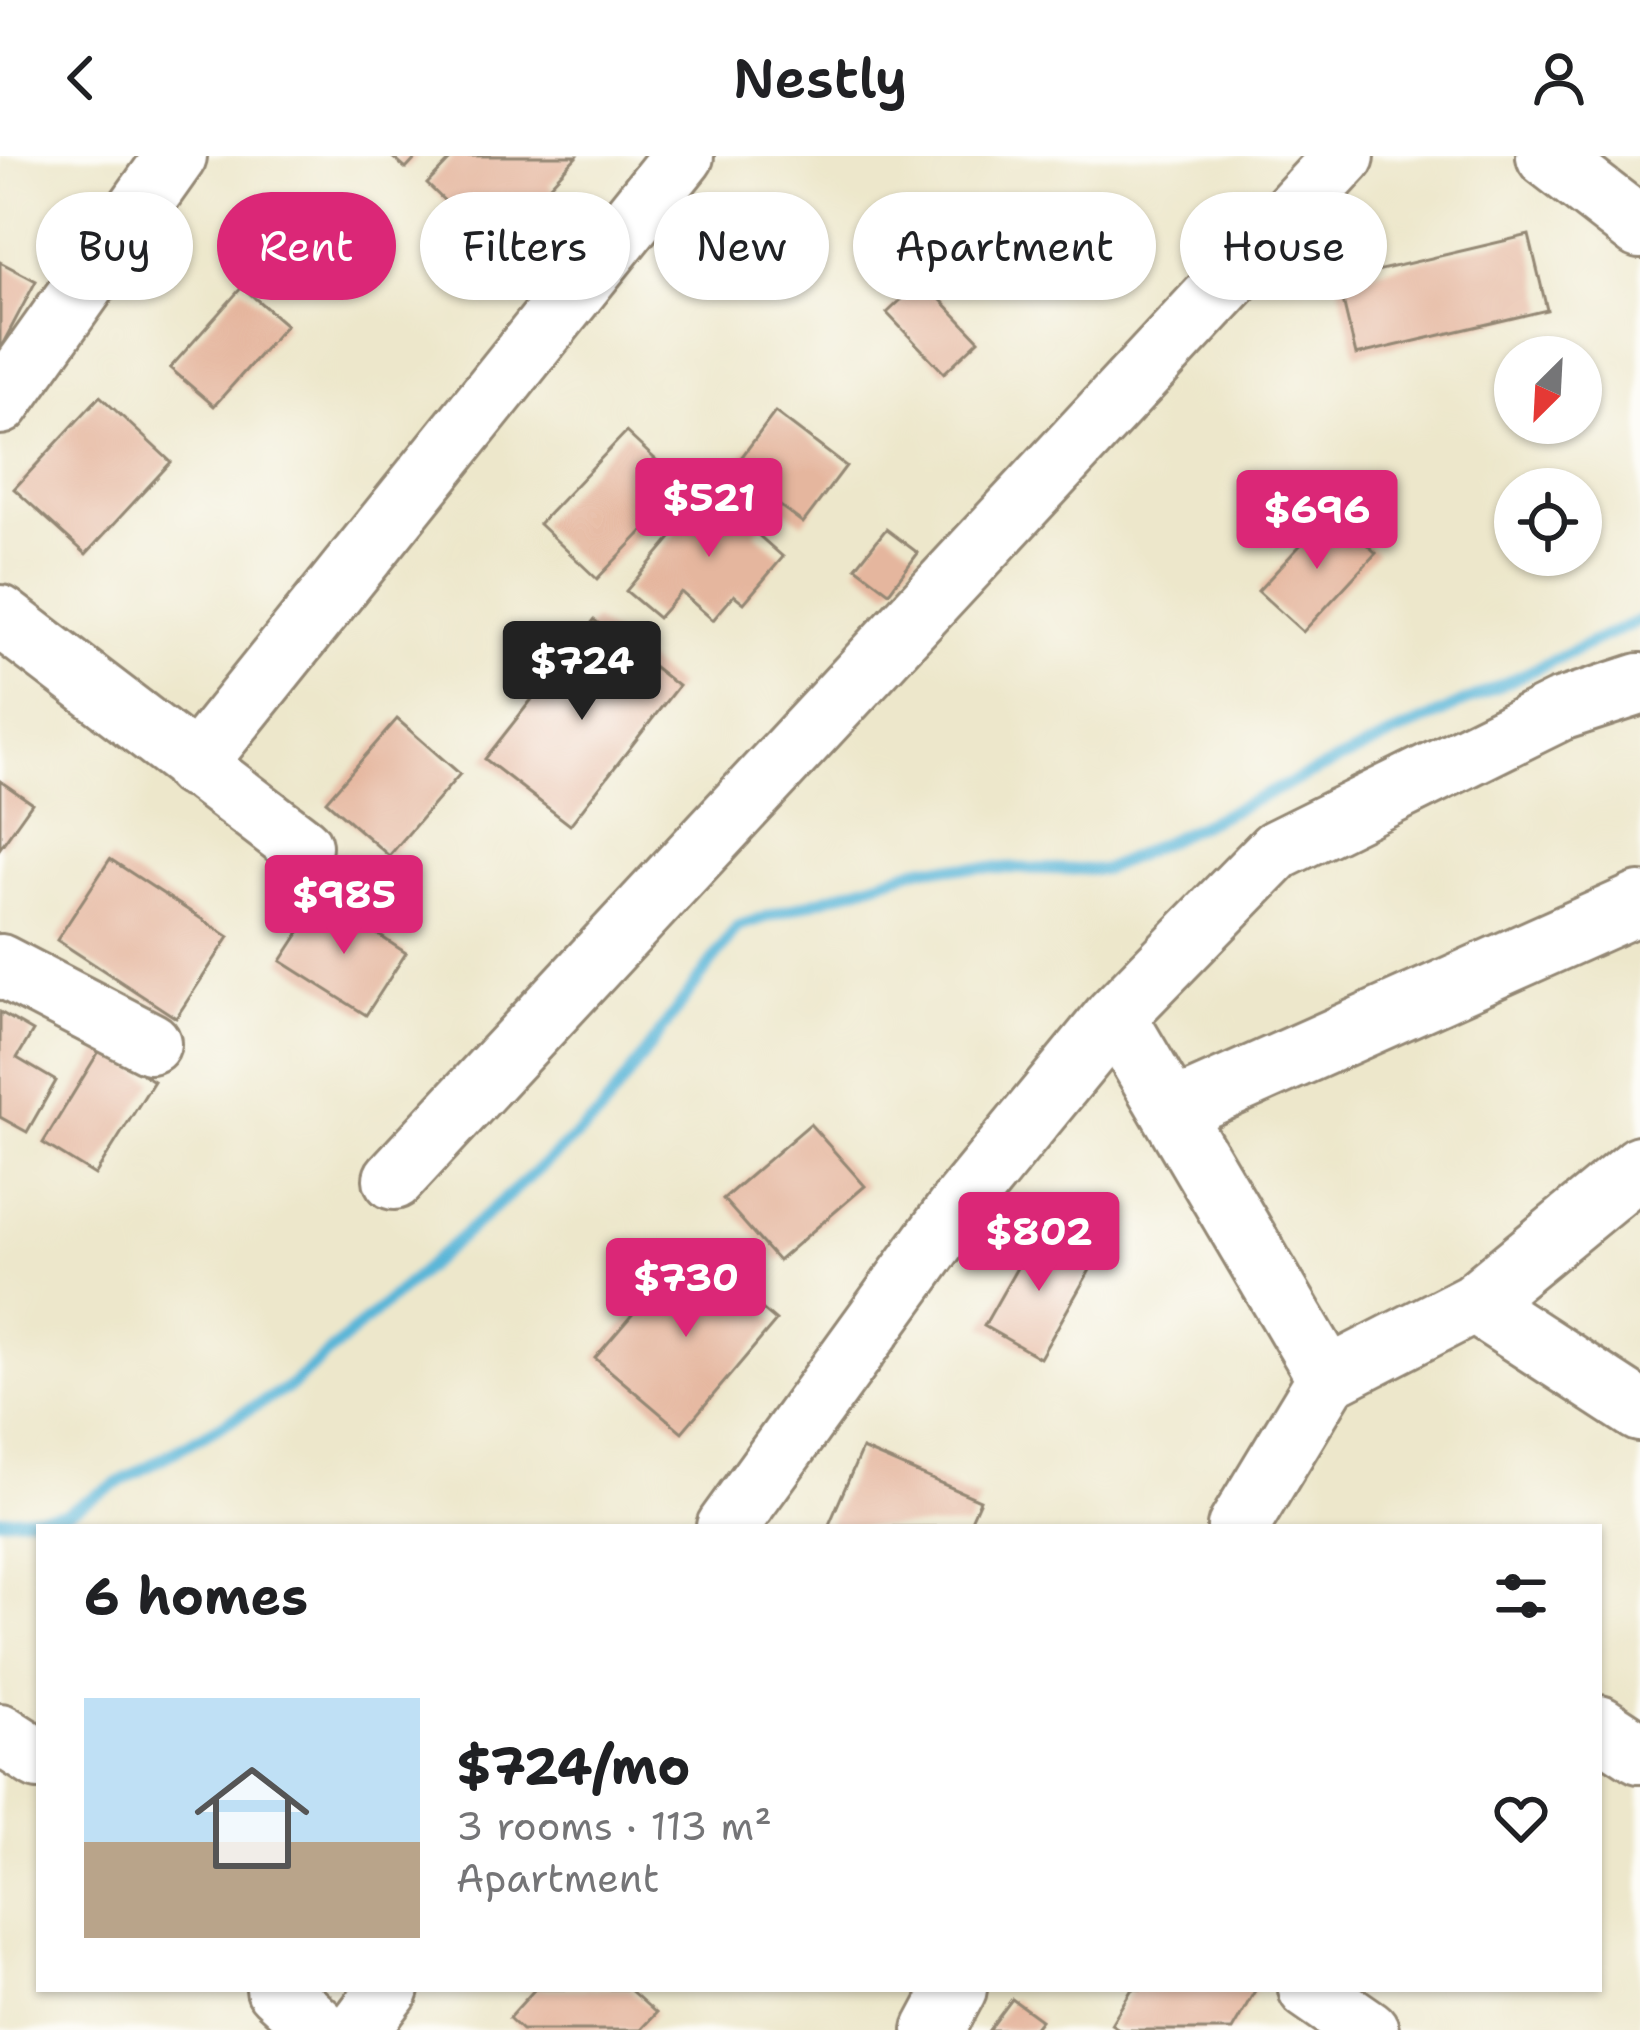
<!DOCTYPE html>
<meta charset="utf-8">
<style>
body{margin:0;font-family:"Shantell Sans",sans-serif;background:#f6f6f6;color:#202124;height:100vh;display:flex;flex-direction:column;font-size:45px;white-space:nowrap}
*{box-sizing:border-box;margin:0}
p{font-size:39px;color:#757577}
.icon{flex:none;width:66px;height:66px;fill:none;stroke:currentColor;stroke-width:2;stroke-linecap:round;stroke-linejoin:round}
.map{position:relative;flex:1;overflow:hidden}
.drawer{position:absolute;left:36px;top:1368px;width:1566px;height:468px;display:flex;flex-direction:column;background:#fff;border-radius:0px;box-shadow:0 3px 9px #0004}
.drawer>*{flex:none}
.guide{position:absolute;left:36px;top:36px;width:1569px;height:108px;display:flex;gap:24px}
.needle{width:78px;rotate:204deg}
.tools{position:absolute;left:1494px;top:180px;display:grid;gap:24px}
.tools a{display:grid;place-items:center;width:108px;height:108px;border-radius:50%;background:#fff;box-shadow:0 3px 9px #0004;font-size:60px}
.price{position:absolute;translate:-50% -102px;padding:0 27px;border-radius:12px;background:#db2777;color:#fff;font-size:39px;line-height:78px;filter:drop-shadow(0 3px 6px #0008)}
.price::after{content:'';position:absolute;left:50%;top:72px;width:36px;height:27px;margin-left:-18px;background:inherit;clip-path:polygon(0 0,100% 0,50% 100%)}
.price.current{background:#222;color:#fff}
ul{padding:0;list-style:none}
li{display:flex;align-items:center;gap:36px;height:300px;padding:0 48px}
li+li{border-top:3px solid #e0e0e0}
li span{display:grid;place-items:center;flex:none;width:336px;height:240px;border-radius:0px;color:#555}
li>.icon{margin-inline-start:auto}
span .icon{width:144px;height:144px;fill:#fffc;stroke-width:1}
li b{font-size:51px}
h2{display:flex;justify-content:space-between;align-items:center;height:144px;padding:0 48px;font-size:51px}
.tag{padding:0 42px;border-radius:54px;background:#fff;box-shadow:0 3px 9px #0004;font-size:42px;line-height:108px}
.tag.current{background:#db2777;color:#fff}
header{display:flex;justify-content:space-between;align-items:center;height:156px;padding:0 48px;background:#fff;font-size:54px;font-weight:600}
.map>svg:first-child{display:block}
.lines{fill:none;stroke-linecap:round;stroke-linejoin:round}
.stream{stroke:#5ab6d8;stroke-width:12}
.building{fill:#e5b69e}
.minor-casing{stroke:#948874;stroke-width:66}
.minor{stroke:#fff;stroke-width:60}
</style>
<header><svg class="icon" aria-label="back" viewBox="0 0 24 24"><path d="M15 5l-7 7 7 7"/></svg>Nestly<svg class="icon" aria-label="person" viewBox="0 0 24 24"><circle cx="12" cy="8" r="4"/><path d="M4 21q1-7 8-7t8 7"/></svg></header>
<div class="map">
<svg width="1640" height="1874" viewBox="0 0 1640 1874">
<rect width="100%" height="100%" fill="#fdfcf7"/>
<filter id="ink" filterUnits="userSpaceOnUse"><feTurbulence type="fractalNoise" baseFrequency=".00833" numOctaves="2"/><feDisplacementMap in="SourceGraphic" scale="24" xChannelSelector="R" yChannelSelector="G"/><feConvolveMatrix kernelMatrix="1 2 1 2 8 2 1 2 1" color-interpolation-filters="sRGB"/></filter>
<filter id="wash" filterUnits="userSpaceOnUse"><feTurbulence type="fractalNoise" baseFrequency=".004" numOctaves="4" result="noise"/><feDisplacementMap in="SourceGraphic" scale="48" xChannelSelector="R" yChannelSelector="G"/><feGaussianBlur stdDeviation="2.7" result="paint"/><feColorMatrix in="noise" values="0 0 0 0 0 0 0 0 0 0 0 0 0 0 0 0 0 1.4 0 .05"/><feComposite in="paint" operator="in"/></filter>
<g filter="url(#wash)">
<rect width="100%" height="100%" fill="#ede7cb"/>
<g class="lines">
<path class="stream" d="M 0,1363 L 63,1358 L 291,1230 L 599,960 L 738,770 L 923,711 L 1104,714 L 1640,464"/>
</g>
<g id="blocks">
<path class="building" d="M 391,0 L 418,0 L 406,13 Z
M 454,0 L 577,0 L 549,30 L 579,58 L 521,118 L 427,28 Z
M 1529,79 L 1547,154 L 1356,199 L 1338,124 Z
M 0,106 L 36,125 L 0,193 Z
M 922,124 L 979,184 L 944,217 L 887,157 Z
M 242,131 L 286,169 L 214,250 L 170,212 Z
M 100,240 L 171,306 L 86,398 L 14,333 Z
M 775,256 L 846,310 L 803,367 L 732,314 Z
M 626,276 L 685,331 L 597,423 L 539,368 Z
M 711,335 L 736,357 L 748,343 L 768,361 L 755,376 L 783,401 L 744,447 L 734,439 L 713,464 L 681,436 L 658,462 L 626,435 Z
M 1331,356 L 1376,397 L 1303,476 L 1258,435 Z
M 886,373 L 918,397 L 889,436 L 856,411 Z
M 594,464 L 678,530 L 570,669 L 485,603 Z
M 397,563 L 460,618 L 389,700 L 326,645 Z
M 0,625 L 32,647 L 0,692 Z
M 110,703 L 229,781 L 176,862 L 57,784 Z
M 322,742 L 406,797 L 366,859 L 281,805 Z
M 0,856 L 33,875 L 17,902 L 56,925 L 27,976 L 0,961 Z
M 101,892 L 154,925 L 95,1019 L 43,987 Z
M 810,968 L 865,1030 L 778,1105 L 723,1043 Z
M 1039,1073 L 1095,1105 L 1040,1202 L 984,1170 Z
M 690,1091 L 776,1165 L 682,1276 L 595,1202 Z
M 862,1293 L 980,1344 L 968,1371 L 828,1371 Z
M 535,1833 L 629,1833 L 656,1857 L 640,1874 L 522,1874 L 509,1862 Z
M 1132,1833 L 1256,1833 L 1232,1874 L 1121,1874 L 1111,1868 Z
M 1012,1843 L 1041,1864 L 1033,1874 L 989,1874 Z"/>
</g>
</g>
<g filter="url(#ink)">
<use href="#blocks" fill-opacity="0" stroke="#948874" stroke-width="3"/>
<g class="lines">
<defs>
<path id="minor" d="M 1547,0 L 1640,72
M 0,248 L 176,0
M 0,460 L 301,690
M 193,611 L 683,0
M 0,809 L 150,887
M 1115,860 L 1328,1222
M 1172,956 L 1640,747
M 394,1023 L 1344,0
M 1474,1147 L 1640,1255
M 727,1371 L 960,1049 L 1115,860 L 1277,694 L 1560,554 L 1640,528
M 1238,1371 L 1328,1222 L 1474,1147 L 1640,1010
M 1599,1570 L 1640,1597
M 0,1578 L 39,1603
M 277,1833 L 321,1874
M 1309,1833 L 1368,1874
M 358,1874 L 389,1833
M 934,1874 L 956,1833"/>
</defs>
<use href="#minor" class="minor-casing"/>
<use href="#minor" class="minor"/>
</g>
</g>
</svg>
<div class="tools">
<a><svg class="needle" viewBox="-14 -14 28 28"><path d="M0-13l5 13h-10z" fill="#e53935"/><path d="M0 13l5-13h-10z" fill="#757577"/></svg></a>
<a><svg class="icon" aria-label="locate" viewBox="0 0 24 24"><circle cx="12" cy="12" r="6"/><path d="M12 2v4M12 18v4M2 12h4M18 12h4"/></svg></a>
</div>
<b class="price" style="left:709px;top:404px">$521</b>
<b class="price" style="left:1317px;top:416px">$696</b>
<b class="price current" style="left:582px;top:567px">$724</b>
<b class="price" style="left:344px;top:801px">$985</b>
<b class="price" style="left:1039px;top:1138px">$802</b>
<b class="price" style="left:686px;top:1184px">$730</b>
<div class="guide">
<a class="tag">Buy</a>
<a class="tag current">Rent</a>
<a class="tag">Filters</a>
<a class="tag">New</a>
<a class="tag">Apartment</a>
<a class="tag">House</a>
</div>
<section class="drawer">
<h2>6 homes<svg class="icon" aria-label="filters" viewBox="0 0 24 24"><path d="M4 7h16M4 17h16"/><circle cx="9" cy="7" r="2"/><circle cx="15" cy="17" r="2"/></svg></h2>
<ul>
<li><span style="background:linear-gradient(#bfe0f5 60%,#b9a48a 0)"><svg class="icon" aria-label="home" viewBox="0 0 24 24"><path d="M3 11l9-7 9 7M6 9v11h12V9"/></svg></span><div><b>$724/mo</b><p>3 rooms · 113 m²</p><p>Apartment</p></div><svg class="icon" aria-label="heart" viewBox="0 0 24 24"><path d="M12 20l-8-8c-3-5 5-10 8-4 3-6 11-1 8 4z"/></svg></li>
</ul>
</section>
</div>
